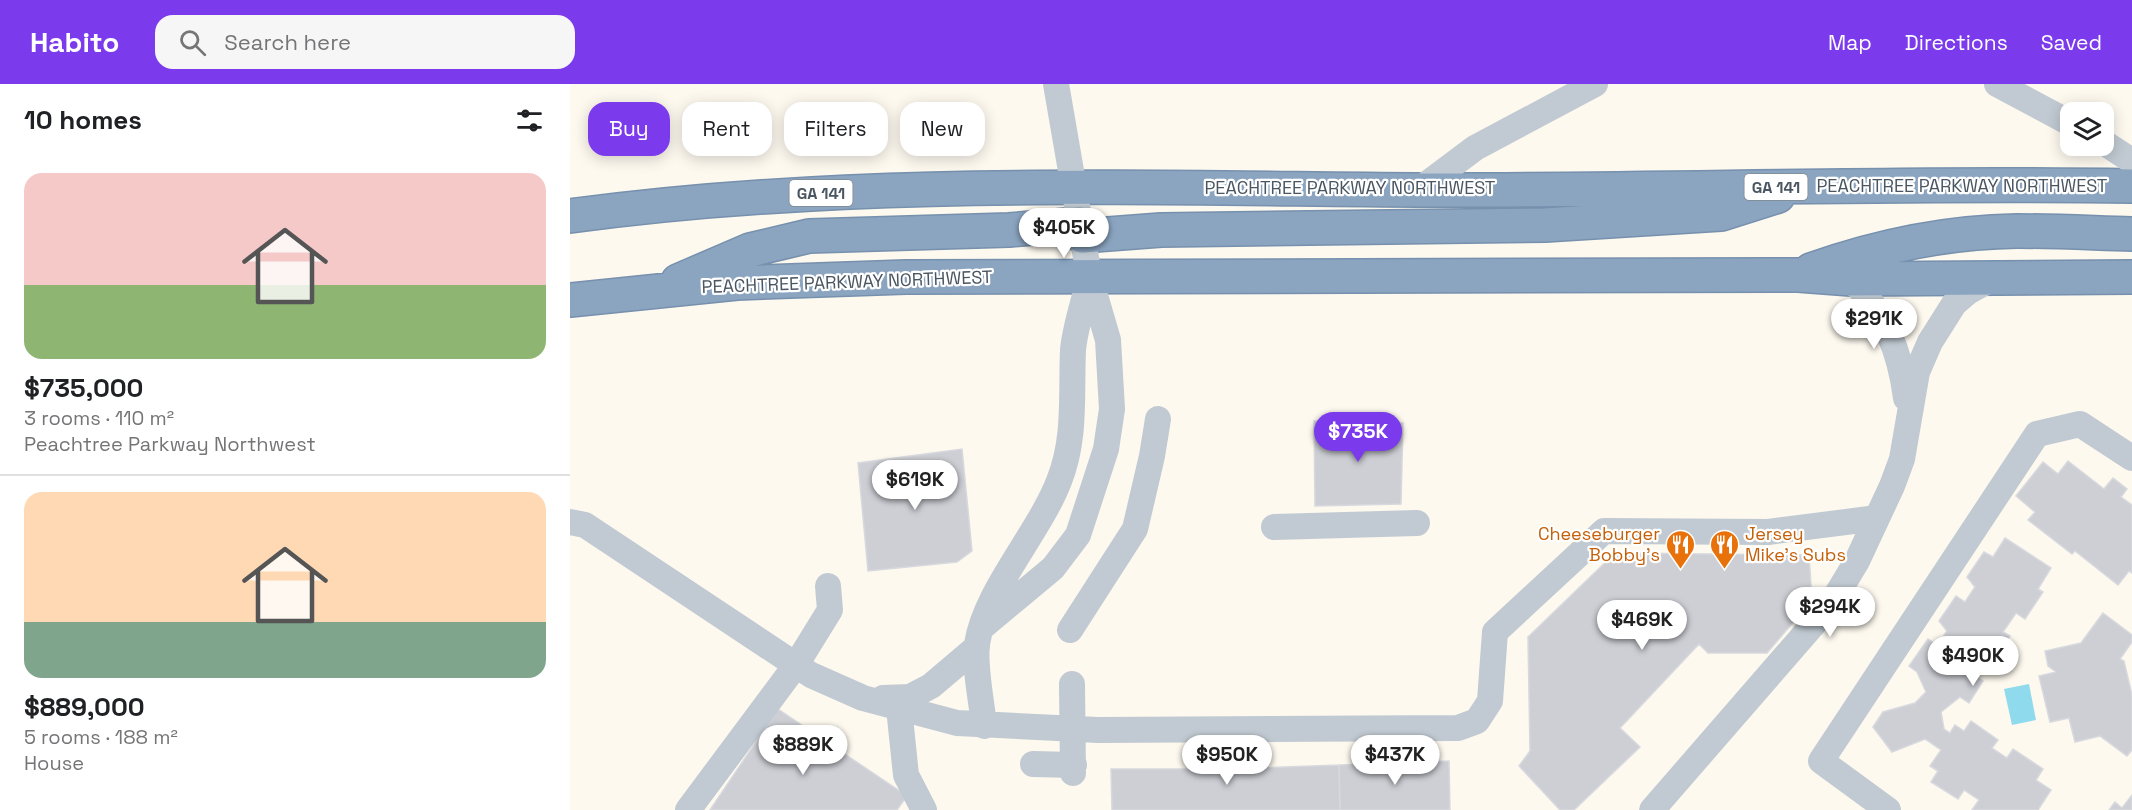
<!DOCTYPE html>
<meta charset="utf-8">
<style>
body{margin:0;font-family:"Space Grotesk",sans-serif;background:#f6f6f6;color:#202124;height:100vh;display:flex;flex-direction:column;font-size:22px;white-space:nowrap}
*{box-sizing:border-box;margin:0}
p{font-size:20px;color:#757577}
.icon{flex:none;width:33px;height:33px;fill:none;stroke:currentColor;stroke-width:2;stroke-linecap:round;stroke-linejoin:round}
.map{position:relative;flex:1;overflow:hidden}
.details{display:flex;flex-direction:column;background:#fff;width:570px}
.details>*{flex:none}
.banner{position:absolute;left:18px;top:18px;width:570px;height:54px;display:flex;gap:12px}
.buttons{position:absolute;left:1490px;top:18px;display:grid;gap:12px}
.buttons a{display:grid;place-items:center;width:54px;height:54px;border-radius:12px;background:#fff;box-shadow:0 3px 15px #0003;font-size:30px}
.price{position:absolute;translate:-50% -51px;padding:0 14px;border-radius:21px;background:#fff;color:#222;font-size:20px;line-height:39px;filter:drop-shadow(0 2px 3px #0008)}
.price::after{content:'';position:absolute;left:50%;top:36px;width:18px;height:14px;margin-left:-9px;background:inherit;clip-path:polygon(0 0,100% 0,50% 100%)}
.price.selected{background:#7c3aed;color:#fff}
ul{padding:0;list-style:none}
li{display:grid;align-content:center;gap:12px;height:318px;padding:0 24px}
li+li{border-top:2px solid #e0e0e0}
li span{display:grid;place-items:center;height:186px;border-radius:18px;color:#555}
li>.icon{margin-inline-start:auto}
span .icon{width:108px;height:108px;fill:#fffc;stroke-width:1}
li b{font-size:26px}
h2{display:flex;justify-content:space-between;align-items:center;height:72px;padding:0 24px;font-size:26px}
.tag{padding:0 21px;border-radius:18px;background:#fff;box-shadow:0 3px 15px #0003;font-size:21px;line-height:54px}
.tag.selected{background:#7c3aed;color:#fff}
header{display:flex;align-items:center;gap:36px;box-sizing:border-box;height:84px;padding:0 30px;background:#7c3aed;color:#fff}
header strong{font-size:28px}
nav{display:flex;gap:33px;margin-inline-start:auto;font-size:21px}
.search{width:420px;height:54px;background:#f6f6f6;display:flex;align-items:center;gap:15px;box-sizing:border-box;padding:0 21px;border-radius:18px;color:#757577;font-size:22px}
main{display:flex;flex:1;min-height:0}
.map>svg:first-child{display:block}
.commercial{fill:#fdf9ef;fill-rule:evenodd}
.water{fill:#90daee}
.building{fill:#cdcfd5;stroke:#d7d9de;stroke-width:1.5}
.lines{fill:none;stroke-linecap:round;stroke-linejoin:round}
.highway-casing{stroke:#7690ad;stroke-width:36}
.minor{stroke:#c1cad2;stroke-width:26}
.highway{stroke:#8ba5c1;stroke-width:33}
.labels{text-anchor:middle;stroke-width:4.5;stroke-linejoin:round;paint-order:stroke}
.shield{fill:#fff;stroke:#808990;stroke-width:1.5}
.shield-label{font-size:16px;font-weight:bold;fill:#4a5661}
.street-label{font-size:18px;fill:#4a5661;stroke:#fff}
.food-label{font-size:18px;fill:#c56008;stroke:#fff;text-anchor:end}
</style>
<header>
<strong>Habito</strong>
<div class="search"><svg class="icon" aria-label="search" viewBox="0 0 24 24"><circle cx="10" cy="10" r="6"/><path d="M15 15l6 6"/></svg>Search here</div>
<nav><a>Map</a><a>Directions</a><a>Saved</a></nav>
</header>
<main>
<section class="details">
<h2>10 homes<svg class="icon" aria-label="filters" viewBox="0 0 24 24"><path d="M4 7h16M4 17h16"/><circle cx="9" cy="7" r="2"/><circle cx="15" cy="17" r="2"/></svg></h2>
<ul>
<li><span style="background:linear-gradient(#f6c9c9 60%,#8fb573 0)"><svg class="icon" aria-label="home" viewBox="0 0 24 24"><path d="M3 11l9-7 9 7M6 9v11h12V9"/></svg></span><div><b>$735,000</b><p>3 rooms · 110 m²</p><p>Peachtree Parkway Northwest</p></div></li>
<li><span style="background:linear-gradient(#ffd9b3 70%,#7fa58c 0)"><svg class="icon" aria-label="home" viewBox="0 0 24 24"><path d="M3 11l9-7 9 7M6 9v11h12V9"/></svg></span><div><b>$889,000</b><p>5 rooms · 188 m²</p><p>House</p></div></li>
</ul>
</section>
<div class="map">
<svg width="1562" height="726" viewBox="0 0 1562 726">
<rect width="100%" height="100%" fill="#f5f3f3"/>
<path class="commercial" d="M 0,0 L 1562,0 L 1562,726 L 0,726 ZM 1500,28 L 1533,28 L 1533,62 L 1500,62 Z"/>
<path class="water" d="M 1459,600 L 1466,636 L 1442,641 L 1434,605 Z"/>
<path class="building" d="M 744,337 L 833,339 L 831,420 L 745,422 Z
M 392,365 L 402,467 L 387,478 L 298,487 L 288,379 Z
M 1498,377 L 1534,405 L 1543,394 L 1557,405 L 1551,413 L 1562,421 L 1562,489 L 1559,487 L 1548,501 L 1505,467 L 1502,470 L 1458,436 L 1465,428 L 1446,412 L 1473,378 L 1488,390 Z
M 1435,454 L 1481,484 L 1468,505 L 1473,508 L 1455,535 L 1446,529 L 1433,548 L 1440,552 L 1425,575 L 1418,571 L 1405,591 L 1413,597 L 1399,619 L 1390,613 L 1371,628 L 1374,645 L 1380,649 L 1385,641 L 1394,647 L 1401,637 L 1428,656 L 1422,664 L 1437,674 L 1443,665 L 1473,685 L 1466,696 L 1481,706 L 1468,726 L 1402,726 L 1409,716 L 1394,706 L 1388,715 L 1361,698 L 1368,687 L 1360,682 L 1371,666 L 1355,655 L 1322,668 L 1303,643 L 1313,628 L 1345,619 L 1356,608 L 1347,588 L 1339,582 L 1358,555 L 1367,561 L 1377,547 L 1369,537 L 1386,512 L 1395,518 L 1405,503 L 1397,493 L 1414,468 L 1423,473 Z
M 1045,469 L 1239,471 L 1242,516 L 1197,569 L 1138,569 L 1129,560 L 1050,644 L 1070,663 L 1004,726 L 990,726 L 949,682 L 960,667 L 958,553 Z
M 1533,529 L 1562,551 L 1562,558 L 1550,575 L 1554,577 L 1562,611 L 1562,666 L 1557,672 L 1530,652 L 1505,658 L 1499,634 L 1480,638 L 1469,592 L 1486,588 L 1478,582 L 1475,567 L 1511,559 Z
M 208,625 L 337,712 L 327,726 L 140,726 Z
M 627,666 L 686,666 L 687,684 L 769,681 L 770,726 L 542,726 L 541,685 L 628,685 Z
M 879,677 L 880,726 L 770,726 L 769,681 Z
M 1562,711 L 1562,726 L 1539,726 L 1545,718 L 1552,724 Z"/>
<g class="lines">
<defs>
<path id="highway" d="M 0,132 C 281,94 564,104 847,106 C 1085,107 1324,98 1562,102
M 512,152 L 591,146 L 975,141 L 1151,130 L 1208,112
M 1241,186 C 1306,163 1378,148 1447,147 C 1485,147 1524,149 1562,150
M 108,197 L 180,166 L 239,152 L 439,146 L 510,140
M 0,216 L 167,199 L 336,193 L 1228,191 L 1281,195 L 1562,193"/>
</defs>
<use href="#highway" class="highway-casing"/>
<path class="minor" d="M 1427,0 L 1500,39
M 1533,58 L 1562,77
M 849,106 L 905,64 L 1025,0
M 1281,195 C 1315,229 1330,267 1336,314
M 0,438 L 15,441 L 241,591 L 293,614 L 387,639 L 528,646 L 888,644 L 907,637 L 920,617 L 925,548 L 1034,447 L 1198,448 L 1307,434
M 704,443 L 847,439
M 411,544 L 483,484 L 508,451 L 536,365 L 542,325 L 538,256 L 519,191 L 486,0
M 500,546 L 565,445 L 582,372 L 588,335
M 502,600 L 503,689
M 313,614 L 340,613 L 361,602 L 407,563
M 329,624 L 336,691 L 354,726
M 414,642 C 412,619 404,583 407,560 C 415,507 469,449 489,397 C 506,355 501,311 503,266 C 505,243 514,218 519,195
M 463,680 L 504,681
M 118,726 L 226,581 L 260,526 L 258,502
M 1082,726 L 1261,520 L 1287,477 L 1322,402 L 1332,375 L 1347,288 L 1360,258 L 1384,220 L 1398,208 L 1425,193
M 1318,726 L 1251,677 L 1467,350 L 1510,340 L 1562,374"/>
<use href="#highway" class="highway"/>
</g>
<defs>
<symbol id="restaurant-pin" viewBox="-11 -11 22 30"><path d="M0 17L-7.5 6A9.5 9.5 0 1 1 7.5 6Z" fill="#e8710a" stroke="#fff"/><path d="M-5-6h1v4h1v-4h1v4h1v-4h1v5L-1.5 .5V6h-2V.5L-5-1ZM5-6V6H3V1.5H1.5Q1.5-4 5-6Z" fill="#fff"/></symbol>
</defs>
<g fill-rule="evenodd">
<use href="#restaurant-pin" x="1094" y="444" width="33" height="45"/>
<use href="#restaurant-pin" x="1138" y="444" width="33" height="45"/>
</g>
<g class="labels">
<g class="shield">
<rect x="1174.5" y="90" width="63" height="26" rx="4.5"/>
<rect x="219.5" y="96" width="63" height="26" rx="4.5"/>
</g>
<g class="shield-label">
<text x="1206" y="109">GA 141</text>
<text x="251" y="115">GA 141</text>
</g>
<g class="street-label">
<text x="1392" y="108">PEACHTREE PARKWAY NORTHWEST</text>
<text x="780" y="110">PEACHTREE PARKWAY NORTHWEST</text>
<text transform="translate(277 198) rotate(-2)" y="6">PEACHTREE PARKWAY NORTHWEST</text>
</g>
<g class="food-label">
<text x="1090" y="456">Cheeseburger<tspan x="1090" dy="21">Bobby's</tspan></text>
<text x="1175" y="456" text-anchor="start">Jersey<tspan x="1175" dy="21">Mike's Subs</tspan></text>
</g>
</g>
</svg>
<div class="buttons">
<a><svg class="icon" aria-label="layers" viewBox="0 0 24 24"><path d="M12 4l9 5-9 5-9-5zM3 14l9 5 9-5"/></svg></a>
</div>
<b class="price" style="left:494px;top:175px">$405K</b>
<b class="price" style="left:1304px;top:266px">$291K</b>
<b class="price selected" style="left:788px;top:379px">$735K</b>
<b class="price" style="left:345px;top:427px">$619K</b>
<b class="price" style="left:1260px;top:554px">$294K</b>
<b class="price" style="left:1072px;top:567px">$469K</b>
<b class="price" style="left:1403px;top:603px">$490K</b>
<b class="price" style="left:233px;top:692px">$889K</b>
<b class="price" style="left:657px;top:702px">$950K</b>
<b class="price" style="left:825px;top:702px">$437K</b>
<div class="banner">
<a class="tag selected">Buy</a>
<a class="tag">Rent</a>
<a class="tag">Filters</a>
<a class="tag">New</a>
</div>
</div>
</main>
